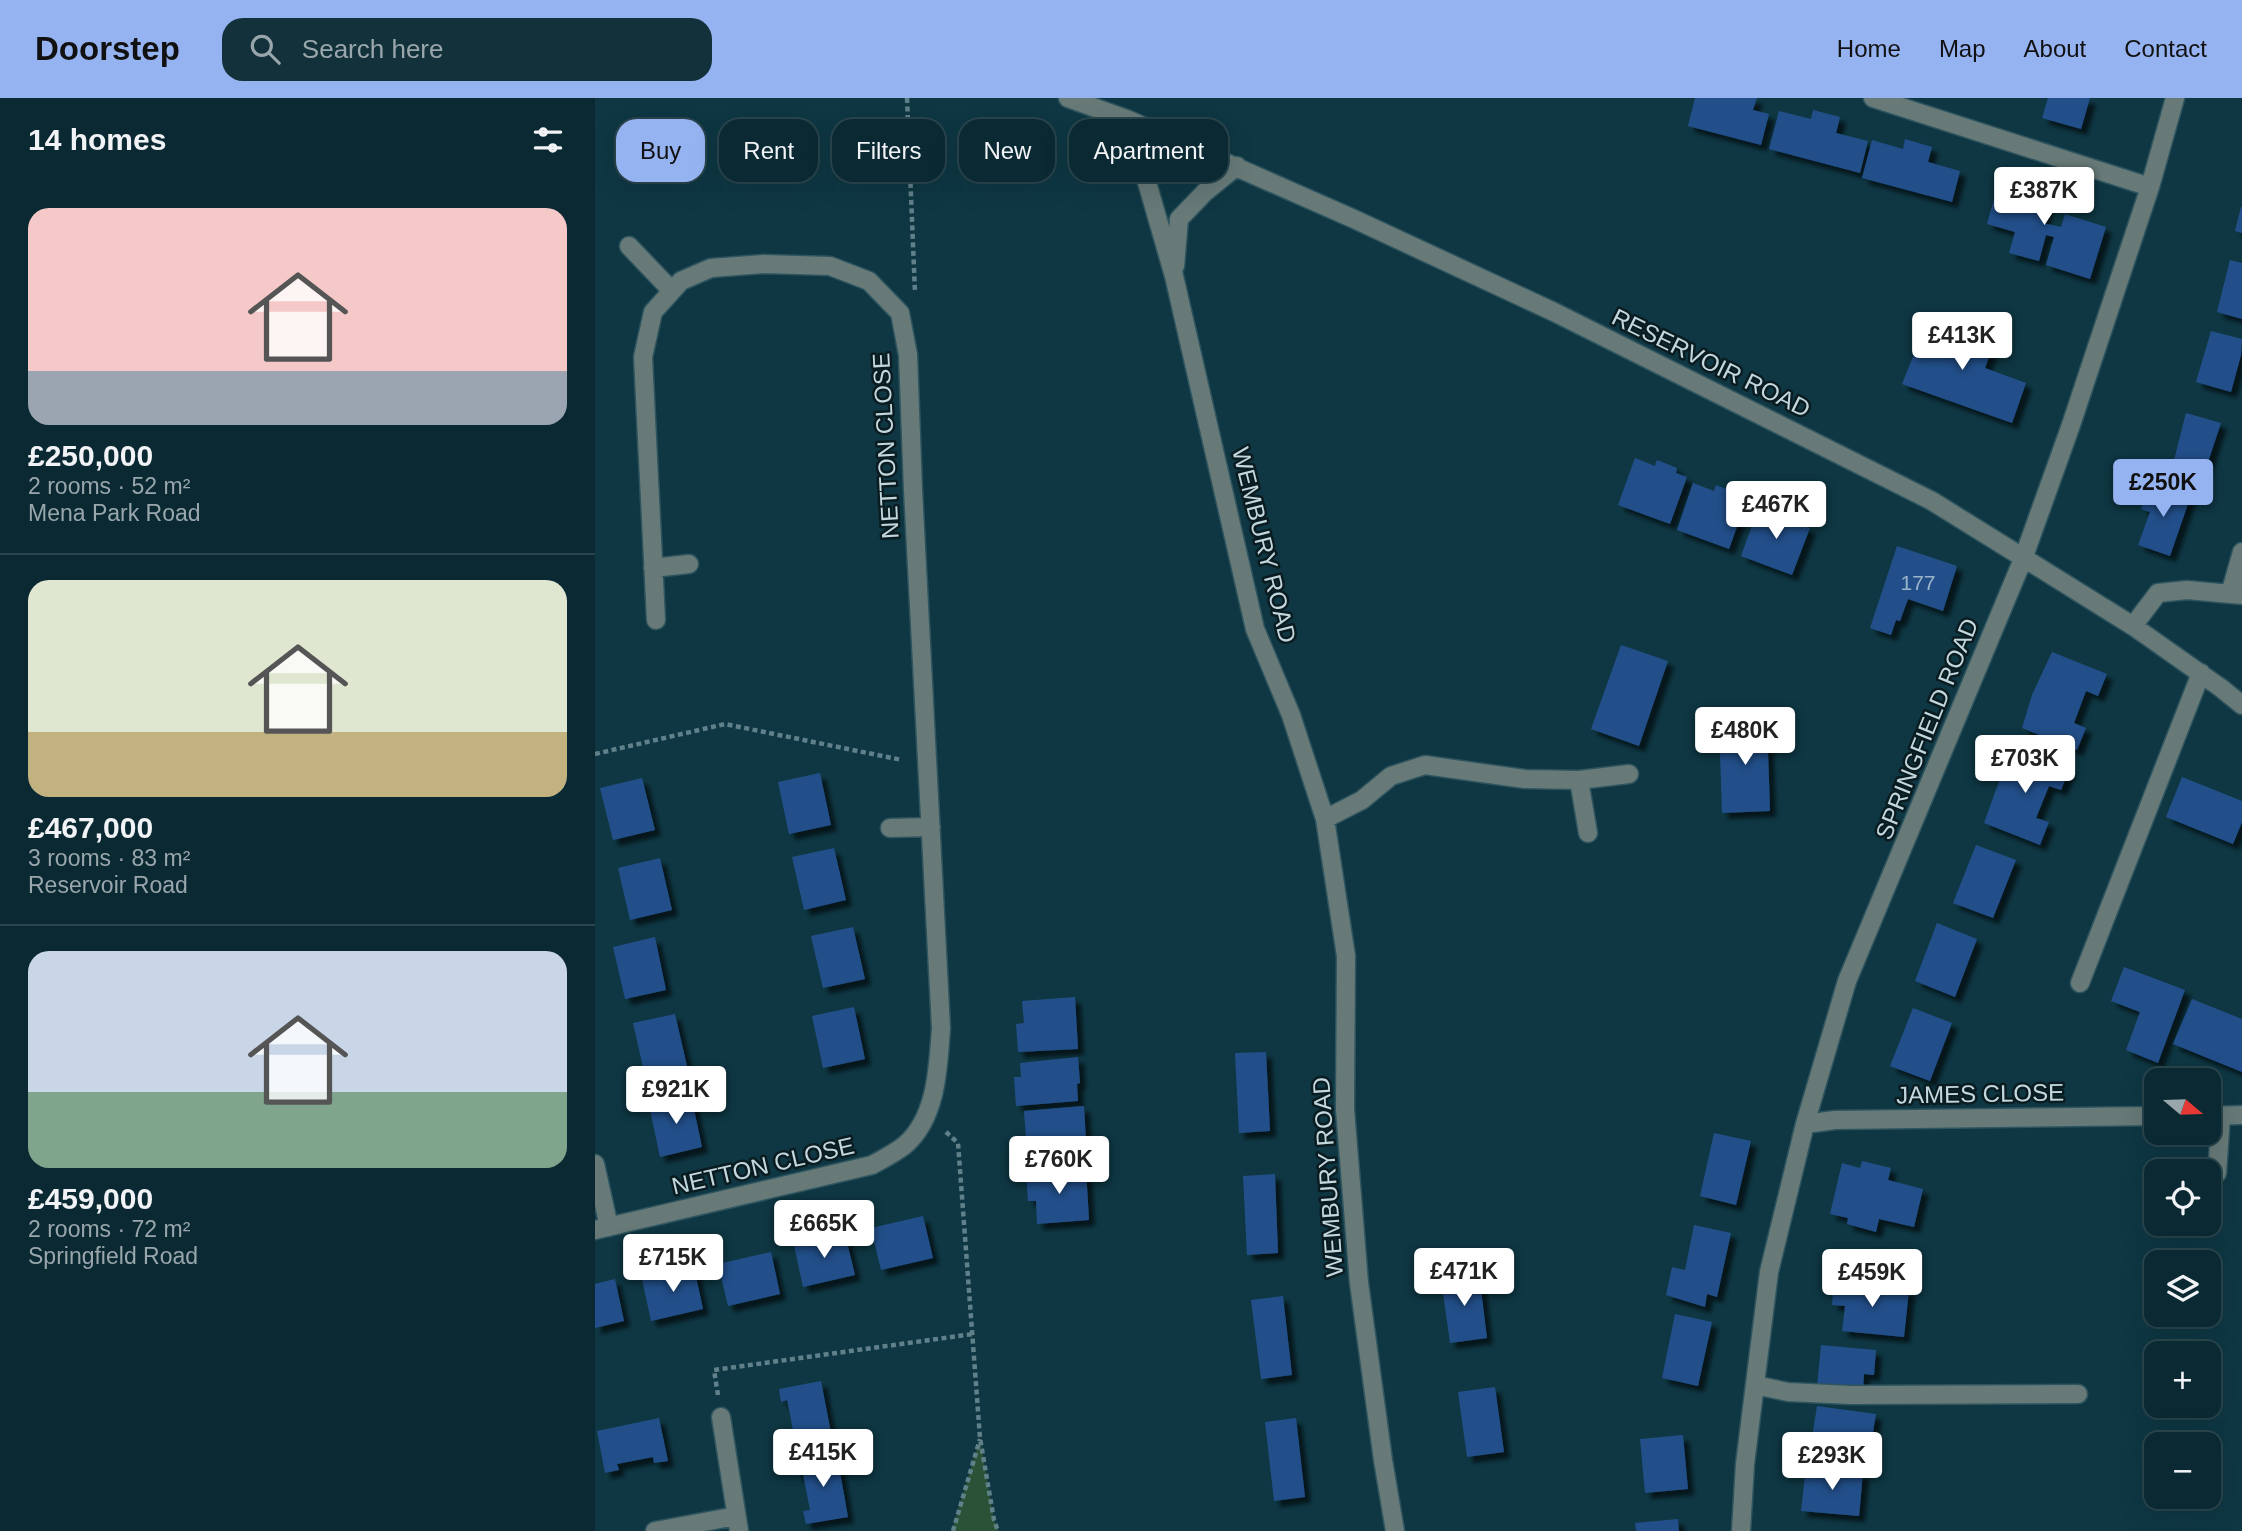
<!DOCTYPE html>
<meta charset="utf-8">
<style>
body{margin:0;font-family:Helvetica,sans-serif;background:#13313a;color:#f1f3f6;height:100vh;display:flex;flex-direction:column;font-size:26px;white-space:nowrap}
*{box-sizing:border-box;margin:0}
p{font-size:23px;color:#99a6ac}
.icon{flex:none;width:38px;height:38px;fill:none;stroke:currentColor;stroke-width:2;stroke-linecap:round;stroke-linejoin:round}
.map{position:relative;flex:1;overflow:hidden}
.side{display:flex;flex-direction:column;background:#0a2932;width:595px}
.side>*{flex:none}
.hud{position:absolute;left:21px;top:21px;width:665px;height:63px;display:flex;gap:14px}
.needle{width:46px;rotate:109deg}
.tools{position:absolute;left:1549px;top:970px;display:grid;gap:14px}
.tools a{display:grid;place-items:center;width:77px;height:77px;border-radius:14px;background:#0a2932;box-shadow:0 7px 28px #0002,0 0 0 2px #2a454d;font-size:35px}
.price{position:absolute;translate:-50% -60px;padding:0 16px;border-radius:7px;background:#fff;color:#222;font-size:23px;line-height:46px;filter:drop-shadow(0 2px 4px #0008)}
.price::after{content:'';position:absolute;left:50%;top:42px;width:21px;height:16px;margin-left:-10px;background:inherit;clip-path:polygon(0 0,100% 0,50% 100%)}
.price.current{background:#95b2f1;color:#111}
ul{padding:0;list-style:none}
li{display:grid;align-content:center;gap:14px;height:371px;padding:0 28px}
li+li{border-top:2px solid #2a454d}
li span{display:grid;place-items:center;height:217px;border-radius:21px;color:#555}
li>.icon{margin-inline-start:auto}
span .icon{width:126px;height:126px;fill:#fffc;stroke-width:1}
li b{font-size:30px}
h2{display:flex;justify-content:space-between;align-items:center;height:84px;padding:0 28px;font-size:30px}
.pill{padding:0 24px;border-radius:21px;background:#0a2932;box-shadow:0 7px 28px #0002,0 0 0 2px #2a454d;font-size:24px;line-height:63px}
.pill.current{background:#95b2f1;color:#111}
header{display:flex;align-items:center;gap:42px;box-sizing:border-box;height:98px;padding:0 35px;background:#95b2f1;color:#111}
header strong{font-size:33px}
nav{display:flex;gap:38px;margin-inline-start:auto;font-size:24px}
.search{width:490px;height:63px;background:#13313a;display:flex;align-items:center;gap:18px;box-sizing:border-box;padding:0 24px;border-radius:21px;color:#99a6ac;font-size:26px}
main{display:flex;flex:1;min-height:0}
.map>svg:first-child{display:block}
.green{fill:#2a5236}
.building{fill:#23508a;filter:url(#shadow)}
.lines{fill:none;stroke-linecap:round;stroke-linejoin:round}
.minor-casing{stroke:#2e545f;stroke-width:21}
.path{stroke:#61818a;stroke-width:4.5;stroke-dasharray:5 3.5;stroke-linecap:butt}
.minor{stroke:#677a77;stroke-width:18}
.labels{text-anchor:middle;stroke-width:5;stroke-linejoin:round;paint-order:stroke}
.number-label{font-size:21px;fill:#9ab5c9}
.street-label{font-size:24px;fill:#c2d7de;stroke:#0b1c21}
</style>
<header>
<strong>Doorstep</strong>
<div class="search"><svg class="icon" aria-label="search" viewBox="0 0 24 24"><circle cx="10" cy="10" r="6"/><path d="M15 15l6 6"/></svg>Search here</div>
<nav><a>Home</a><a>Map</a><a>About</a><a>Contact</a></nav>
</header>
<main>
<section class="side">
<h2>14 homes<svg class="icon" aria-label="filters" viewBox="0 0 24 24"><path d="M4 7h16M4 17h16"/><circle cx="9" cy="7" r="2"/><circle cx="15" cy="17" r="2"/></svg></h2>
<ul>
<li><span style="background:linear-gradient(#f6c9c9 75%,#9aa5b1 0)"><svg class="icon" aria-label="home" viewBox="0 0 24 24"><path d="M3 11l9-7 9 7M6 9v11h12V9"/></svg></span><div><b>£250,000</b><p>2 rooms · 52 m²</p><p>Mena Park Road</p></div></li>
<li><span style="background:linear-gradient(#dfe7d0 70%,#c2b280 0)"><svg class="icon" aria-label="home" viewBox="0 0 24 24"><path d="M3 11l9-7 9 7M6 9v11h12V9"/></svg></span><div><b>£467,000</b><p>3 rooms · 83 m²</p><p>Reservoir Road</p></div></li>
<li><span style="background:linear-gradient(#c9d6e8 65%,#7fa58c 0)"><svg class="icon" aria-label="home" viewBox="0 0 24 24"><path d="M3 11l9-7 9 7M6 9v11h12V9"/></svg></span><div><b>£459,000</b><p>2 rooms · 72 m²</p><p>Springfield Road</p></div></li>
</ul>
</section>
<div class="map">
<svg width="1647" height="1433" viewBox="0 0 1647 1433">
<defs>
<filter id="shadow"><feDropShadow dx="6" dy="6" stdDeviation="2" flood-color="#0009"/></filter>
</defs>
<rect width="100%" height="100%" fill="#0e3743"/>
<path class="green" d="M 385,1340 L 399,1422 L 404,1433 L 359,1433 L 358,1429 Z"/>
<path class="building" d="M 1100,0 L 1162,0 L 1158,12 L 1174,16 L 1166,47 L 1093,28 Z
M 1453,0 L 1495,0 L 1486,31 L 1447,20 Z
M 1218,12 L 1245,19 L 1241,35 L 1273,43 L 1265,75 L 1174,51 L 1184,13 L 1216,21 Z
M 1310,41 L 1337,49 L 1333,64 L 1365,73 L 1357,104 L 1267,80 L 1277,42 L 1308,51 Z
M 1407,73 L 1451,85 L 1446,103 L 1453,105 L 1448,125 L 1466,129 L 1470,116 L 1511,129 L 1495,181 L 1451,167 L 1459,139 L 1451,137 L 1444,163 L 1414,155 L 1420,134 L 1392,126 Z
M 1646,109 L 1647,109 L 1647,135 L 1640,133 Z
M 1635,162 L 1647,165 L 1647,221 L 1622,214 Z
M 1334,219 L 1400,243 L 1390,270 L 1431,285 L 1417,325 L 1307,286 Z
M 1616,233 L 1647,241 L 1646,257 L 1636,294 L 1601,284 Z
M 1591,315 L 1626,325 L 1609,376 L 1578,366 Z
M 1040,360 L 1060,368 L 1062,362 L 1082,370 L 1081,375 L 1092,379 L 1075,426 L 1023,407 Z
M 1098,385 L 1119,393 L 1121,387 L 1141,395 L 1140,400 L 1151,404 L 1134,451 L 1082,432 Z
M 1555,386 L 1595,400 L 1575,458 L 1543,447 L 1555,414 L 1546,411 Z
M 1163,411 L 1183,419 L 1185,413 L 1205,421 L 1203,426 L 1215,430 L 1197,477 L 1146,458 Z
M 1302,448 L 1362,468 L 1348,513 L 1313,501 L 1305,523 L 1301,522 L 1296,537 L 1275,530 Z
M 1026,547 L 1073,563 L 1044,648 L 996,631 Z
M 1457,554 L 1512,576 L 1503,598 L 1491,593 L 1479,625 L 1491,630 L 1482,652 L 1427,630 L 1437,597 Z
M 1172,622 L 1175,713 L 1127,715 L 1124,624 Z
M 1420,648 L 1475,670 L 1466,692 L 1454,688 L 1441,720 L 1454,724 L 1445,747 L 1389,725 L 1410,667 L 1412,667 Z
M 225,675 L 236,727 L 194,736 L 183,684 Z
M 1587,679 L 1647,703 L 1647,724 L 1638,746 L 1571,719 Z
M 47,680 L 60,732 L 18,742 L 5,690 Z
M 1381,747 L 1421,762 L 1398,820 L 1358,805 Z
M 239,750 L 251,802 L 209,812 L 197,759 Z
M 65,760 L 77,812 L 35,822 L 23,770 Z
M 1342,825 L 1382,841 L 1360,899 L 1320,883 Z
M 258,829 L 270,881 L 228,890 L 216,838 Z
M 60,839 L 71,892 L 30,901 L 18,849 Z
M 1529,869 L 1590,892 L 1563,965 L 1531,952 L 1545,914 L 1516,903 Z
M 480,899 L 483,951 L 423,954 L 421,926 L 429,925 L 427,903 Z
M 1597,901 L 1647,921 L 1647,974 L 1578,946 Z
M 259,909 L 270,961 L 228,970 L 217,918 Z
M 1318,910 L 1357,925 L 1335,983 L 1295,968 Z
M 80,916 L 92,968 L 50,978 L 38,925 Z
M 671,954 L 675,1033 L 644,1035 L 640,955 Z
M 483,959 L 485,985 L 482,986 L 483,1003 L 421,1008 L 419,979 L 426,979 L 425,965 Z
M 96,997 L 107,1049 L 65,1059 L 54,1007 Z
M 489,1008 L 492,1060 L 439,1063 L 438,1041 L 431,1041 L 429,1013 Z
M 1119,1035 L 1156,1043 L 1141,1107 L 1105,1098 Z
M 1267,1063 L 1296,1070 L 1293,1082 L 1328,1091 L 1319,1129 L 1284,1121 L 1281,1134 L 1252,1126 L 1253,1120 L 1235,1116 L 1247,1065 L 1265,1070 Z
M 491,1071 L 494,1122 L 442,1126 L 441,1103 L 433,1103 L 431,1075 Z
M 680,1076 L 683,1155 L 652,1157 L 648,1078 Z
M 328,1118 L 338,1160 L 286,1172 L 276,1130 Z
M 1099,1127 L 1136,1135 L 1122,1199 L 1112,1196 L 1110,1209 L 1071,1197 L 1077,1169 L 1090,1172 Z
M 250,1136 L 260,1177 L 208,1189 L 199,1147 Z
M 176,1154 L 185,1196 L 133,1208 L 123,1166 Z
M 99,1169 L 108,1211 L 56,1223 L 47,1181 Z
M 884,1175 L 892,1240 L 855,1245 L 846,1180 Z
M 20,1181 L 29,1223 L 0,1230 L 0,1186 Z
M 1239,1184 L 1314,1192 L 1309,1239 L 1247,1233 L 1250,1208 L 1237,1207 Z
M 688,1198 L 697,1277 L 666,1281 L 656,1202 Z
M 1080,1216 L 1117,1224 L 1103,1288 L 1067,1280 Z
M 1226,1247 L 1281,1252 L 1279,1277 L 1269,1276 L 1268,1293 L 1222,1289 Z
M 226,1283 L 238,1345 L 195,1353 L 193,1339 L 199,1339 L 196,1321 L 192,1302 L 186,1304 L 184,1291 Z
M 900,1289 L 909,1354 L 872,1359 L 863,1294 Z
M 1222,1308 L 1281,1316 L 1276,1346 L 1262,1344 L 1260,1359 L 1215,1352 Z
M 64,1320 L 73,1363 L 59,1365 L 58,1359 L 22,1366 L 24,1372 L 10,1375 L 2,1333 Z
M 701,1320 L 710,1399 L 679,1403 L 670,1324 Z
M 1088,1337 L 1093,1391 L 1050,1395 L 1045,1341 Z
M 242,1357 L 253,1419 L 211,1426 L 208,1413 L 215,1412 L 208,1376 L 202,1378 L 199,1364 Z
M 1211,1369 L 1268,1375 L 1264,1418 L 1206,1413 Z
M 1083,1421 L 1084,1433 L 1041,1433 L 1040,1425 Z"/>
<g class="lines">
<defs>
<path id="minor" d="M 473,0 L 534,22 L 759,121 L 959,214 L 1337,403 L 1538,528 L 1626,590 L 1647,607
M 1278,0 L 1555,89
M 534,22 L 579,178 L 660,531 L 696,617 L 730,721 L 751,858 L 750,1011 L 764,1185 L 788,1362 L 800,1433
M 34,148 L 77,193
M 580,168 L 584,121 L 610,94 L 642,68
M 58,470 L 94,466
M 1635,496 L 1647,454
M 1538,528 L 1563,495 L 1592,492 L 1647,497
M 984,682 L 993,735
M 730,721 L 767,702 L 796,678 L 830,667 L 930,681 L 984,682 L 1034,676
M 295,730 L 336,729
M 1485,885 L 1606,575
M 1616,1018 L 1647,1017
M 1210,1026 L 1240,1022 L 1561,1018
M 0,1066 L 14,1129
M 1622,1075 L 1626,1018
M 0,1132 L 277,1067 C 288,1061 300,1055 310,1047 C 342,1019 343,970 346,930 L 318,392 L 313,257 L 305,215 L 274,183 L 235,168 L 169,166 L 116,170 L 86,183 L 58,214 L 48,259 L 61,522
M 1160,1287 L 1193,1294 L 1256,1297 L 1483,1296
M 126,1319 L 144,1433
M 60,1433 L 141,1418
M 1146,1433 L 1150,1366 L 1174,1174 L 1210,1026 L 1252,883 L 1428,461 L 1476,327 L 1555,89 L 1580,0"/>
</defs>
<use href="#minor" class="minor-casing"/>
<path class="path" d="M 312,0 L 320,195
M 0,656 L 130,626 L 307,662
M 351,1034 L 363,1045 L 385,1340 L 399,1422 L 403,1433
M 123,1297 L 119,1272 L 378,1236
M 358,1433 L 385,1341"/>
<use href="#minor" class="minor"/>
</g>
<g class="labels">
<g class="number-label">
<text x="1323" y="492">177</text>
</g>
<g class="street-label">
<text transform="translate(1116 265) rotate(26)" y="8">RESERVOIR ROAD</text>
<text transform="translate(291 348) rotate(-93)" y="8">NETTON CLOSE</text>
<text transform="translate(669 447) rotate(76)" y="8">WEMBURY ROAD</text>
<text transform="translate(1332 631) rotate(-68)" y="8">SPRINGFIELD ROAD</text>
<text transform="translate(1385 996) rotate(-1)" y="8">JAMES CLOSE</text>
<text transform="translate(168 1068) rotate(-13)" y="8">NETTON CLOSE</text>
<text transform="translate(733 1079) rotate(-94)" y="8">WEMBURY ROAD</text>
</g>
</g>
</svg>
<div class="tools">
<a><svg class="needle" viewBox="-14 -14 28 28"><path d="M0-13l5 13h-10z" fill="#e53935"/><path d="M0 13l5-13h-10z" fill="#99a6ac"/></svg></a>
<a><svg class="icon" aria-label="locate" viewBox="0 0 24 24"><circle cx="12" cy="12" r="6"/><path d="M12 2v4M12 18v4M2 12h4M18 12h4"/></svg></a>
<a><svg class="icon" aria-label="layers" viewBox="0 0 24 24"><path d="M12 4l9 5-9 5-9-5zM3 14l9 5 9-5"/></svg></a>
<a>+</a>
<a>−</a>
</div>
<b class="price" style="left:1449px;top:129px">£387K</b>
<b class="price" style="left:1367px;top:274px">£413K</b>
<b class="price current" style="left:1568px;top:421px">£250K</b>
<b class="price" style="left:1181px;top:443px">£467K</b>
<b class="price" style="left:1150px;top:669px">£480K</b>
<b class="price" style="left:1430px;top:697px">£703K</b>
<b class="price" style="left:81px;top:1028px">£921K</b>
<b class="price" style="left:464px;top:1098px">£760K</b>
<b class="price" style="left:229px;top:1162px">£665K</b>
<b class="price" style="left:78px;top:1196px">£715K</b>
<b class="price" style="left:869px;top:1210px">£471K</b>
<b class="price" style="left:1277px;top:1211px">£459K</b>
<b class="price" style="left:228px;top:1391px">£415K</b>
<b class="price" style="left:1237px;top:1394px">£293K</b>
<div class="hud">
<a class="pill current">Buy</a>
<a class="pill">Rent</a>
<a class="pill">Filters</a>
<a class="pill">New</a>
<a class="pill">Apartment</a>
</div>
</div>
</main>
